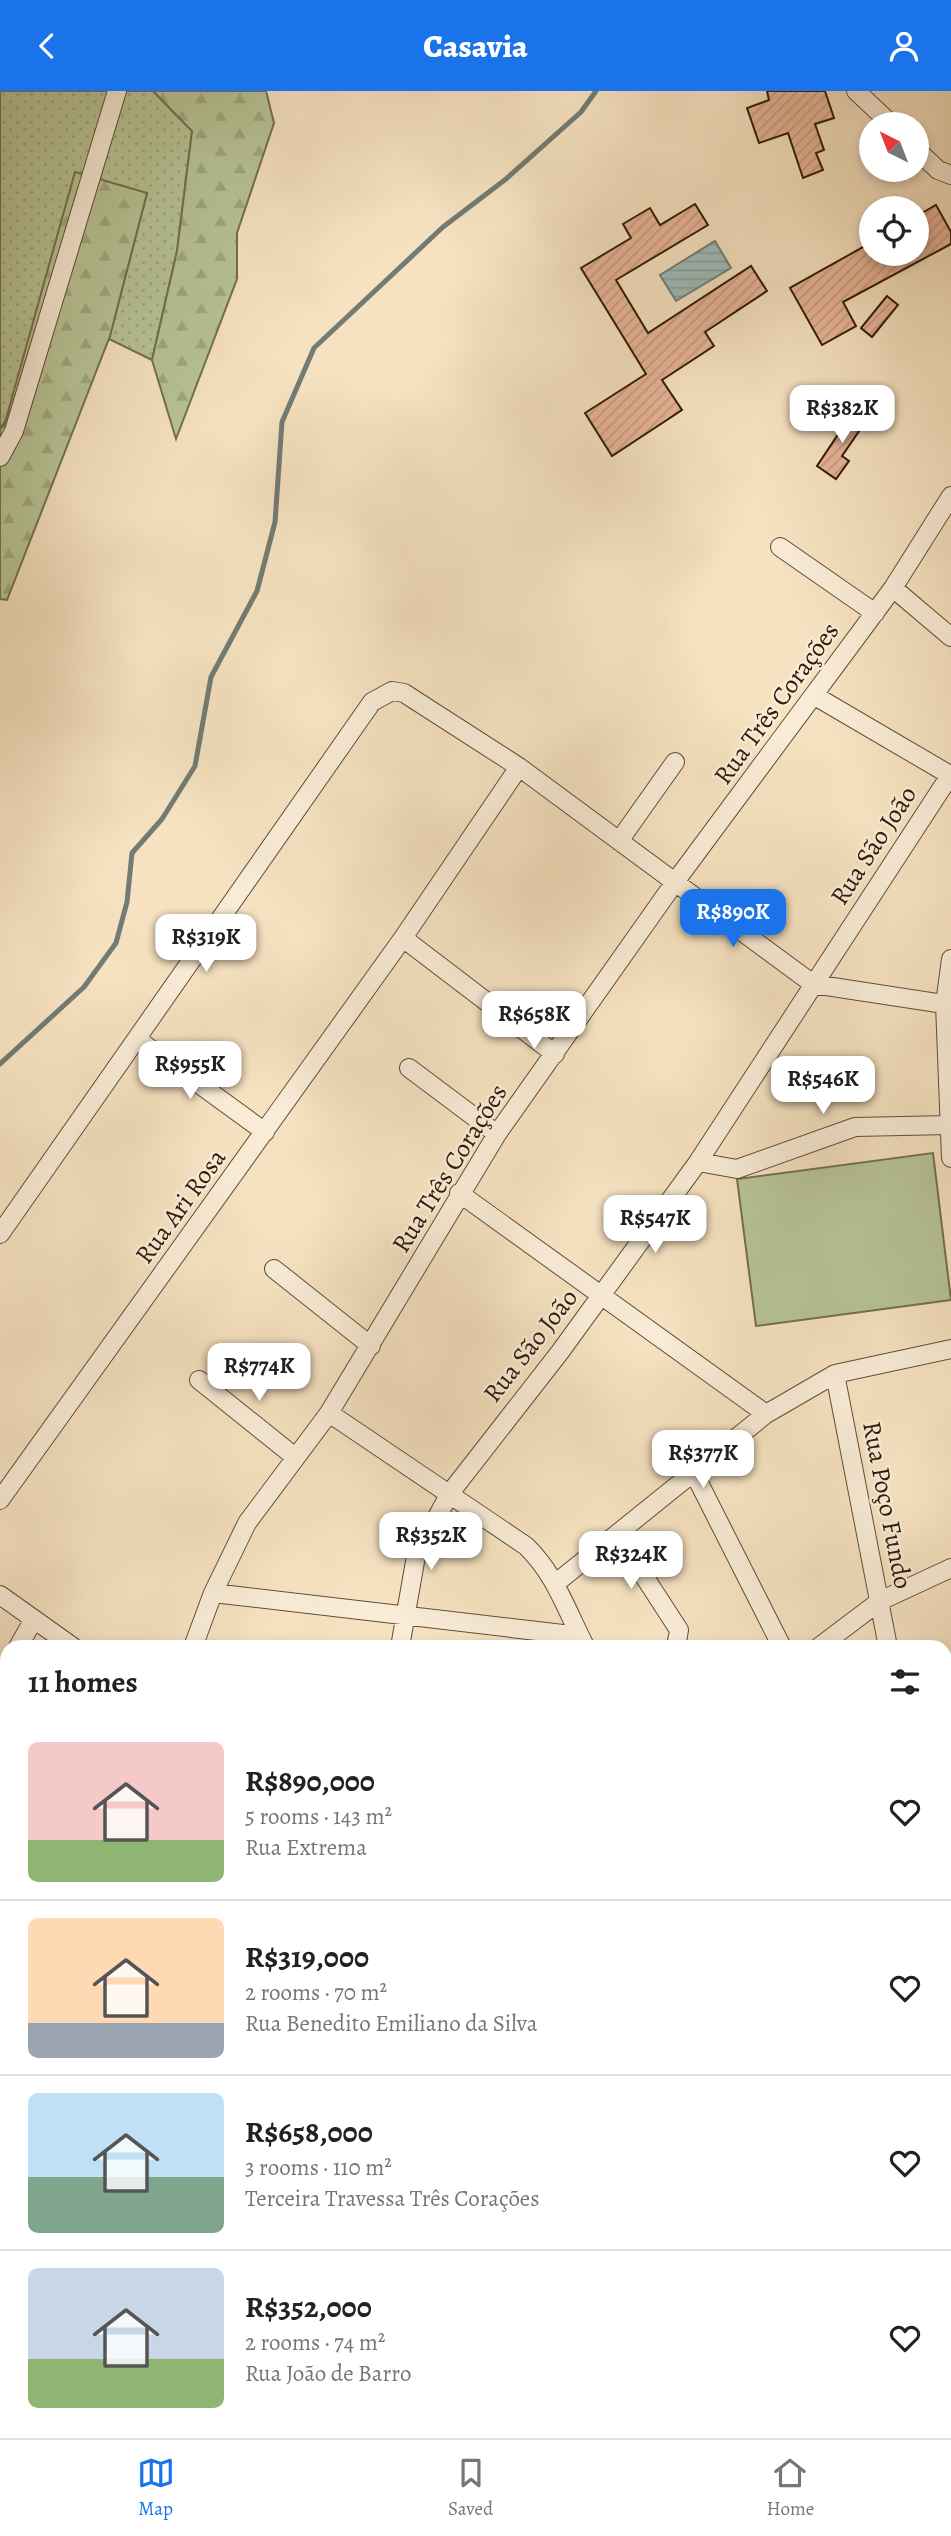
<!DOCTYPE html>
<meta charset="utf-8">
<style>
body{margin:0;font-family:Alegreya,serif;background:#f2f2f2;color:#222;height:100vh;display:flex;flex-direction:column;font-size:26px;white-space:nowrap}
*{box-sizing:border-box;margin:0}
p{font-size:23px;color:#767676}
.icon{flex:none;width:38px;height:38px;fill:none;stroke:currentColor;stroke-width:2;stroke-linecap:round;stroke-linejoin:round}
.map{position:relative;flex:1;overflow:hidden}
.sheet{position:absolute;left:0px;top:1549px;width:952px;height:800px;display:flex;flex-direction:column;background:#fff;border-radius:21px 21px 0 0;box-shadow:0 4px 10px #0003}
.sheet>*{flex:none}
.needle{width:46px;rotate:318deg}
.buttons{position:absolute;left:859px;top:21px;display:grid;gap:14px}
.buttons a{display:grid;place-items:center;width:70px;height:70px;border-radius:50%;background:#fff;box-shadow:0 4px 10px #0003;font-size:35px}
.price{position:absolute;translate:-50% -60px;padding:0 16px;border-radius:14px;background:#fff;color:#222;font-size:23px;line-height:46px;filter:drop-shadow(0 2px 4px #0008)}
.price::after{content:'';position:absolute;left:50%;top:42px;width:21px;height:16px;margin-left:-10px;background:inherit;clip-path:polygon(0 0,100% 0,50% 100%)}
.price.selected{background:#1a73e8;color:#fff}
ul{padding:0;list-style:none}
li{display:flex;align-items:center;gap:21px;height:175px;padding:0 28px}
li+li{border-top:2px solid #e0e0e0}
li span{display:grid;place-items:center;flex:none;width:196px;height:140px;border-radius:10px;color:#555}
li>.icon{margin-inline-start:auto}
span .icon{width:84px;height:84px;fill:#fffc;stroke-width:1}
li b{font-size:30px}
h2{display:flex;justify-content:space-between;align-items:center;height:84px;padding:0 28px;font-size:30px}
header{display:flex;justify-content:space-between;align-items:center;height:91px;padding:0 28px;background:#1a73e8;color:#fff;font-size:32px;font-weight:800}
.menu{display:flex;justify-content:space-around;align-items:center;height:98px;border-top:2px solid #e0e0e0;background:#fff;font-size:19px;color:#767676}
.menu a{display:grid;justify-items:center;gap:4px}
.menu .selected{color:#1a73e8}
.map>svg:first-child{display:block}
.grass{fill:url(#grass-dots);stroke:#737050;stroke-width:2}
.forest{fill:url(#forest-firs);stroke:#737050;stroke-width:2}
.garden{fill:#b7c497;stroke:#737050;stroke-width:2}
.water{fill:url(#water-rules);stroke:#727c74;stroke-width:2}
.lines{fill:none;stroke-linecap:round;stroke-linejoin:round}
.stream{stroke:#727c74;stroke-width:5}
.building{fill:url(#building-hatch);stroke:#2f1b0a;stroke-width:2}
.minor-casing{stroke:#614d38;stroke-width:20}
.minor{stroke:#f9ecd7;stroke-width:18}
.labels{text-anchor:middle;stroke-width:5;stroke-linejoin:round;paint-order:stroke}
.street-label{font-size:26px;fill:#2f1b0a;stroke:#f9ecd7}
</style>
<header><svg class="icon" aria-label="back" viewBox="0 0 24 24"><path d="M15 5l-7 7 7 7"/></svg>Casavia<svg class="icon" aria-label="person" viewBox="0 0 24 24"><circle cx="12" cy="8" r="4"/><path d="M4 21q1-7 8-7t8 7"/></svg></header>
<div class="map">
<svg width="951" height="2347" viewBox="0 0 951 2347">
<defs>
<pattern id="grass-dots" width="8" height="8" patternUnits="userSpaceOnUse" patternTransform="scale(1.75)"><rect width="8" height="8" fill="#b7c497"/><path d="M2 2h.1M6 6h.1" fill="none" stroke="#9ea881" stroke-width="1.8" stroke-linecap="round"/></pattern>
<pattern id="forest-firs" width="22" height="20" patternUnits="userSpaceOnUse" patternTransform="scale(1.75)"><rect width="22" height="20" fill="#b7c497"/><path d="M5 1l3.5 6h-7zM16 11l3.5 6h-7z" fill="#9ea881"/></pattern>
<pattern id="water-rules" width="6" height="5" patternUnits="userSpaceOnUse" patternTransform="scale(1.75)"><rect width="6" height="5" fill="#9ebcba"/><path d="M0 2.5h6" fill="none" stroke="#88a19f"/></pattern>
<pattern id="building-hatch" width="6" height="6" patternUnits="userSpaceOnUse" patternTransform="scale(1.75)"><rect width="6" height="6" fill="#e8b497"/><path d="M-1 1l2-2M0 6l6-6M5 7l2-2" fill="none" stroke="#c79a81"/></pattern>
</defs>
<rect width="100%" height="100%" fill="#f6e2c1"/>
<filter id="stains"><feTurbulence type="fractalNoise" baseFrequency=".00286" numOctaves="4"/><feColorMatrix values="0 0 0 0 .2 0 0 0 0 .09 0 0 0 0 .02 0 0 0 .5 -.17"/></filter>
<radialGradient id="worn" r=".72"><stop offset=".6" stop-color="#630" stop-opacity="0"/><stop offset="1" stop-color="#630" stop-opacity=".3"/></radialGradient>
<path class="grass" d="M 0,0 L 153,0 L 192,40 L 177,160 L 152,269 L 109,248 L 147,102 L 0,338 Z"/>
<path class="forest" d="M 153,0 L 266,0 L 274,32 L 237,142 L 237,188 L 176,348 L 152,269 L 177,160 L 192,40 Z
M 75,81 L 147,102 L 110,245 L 7,509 L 0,508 L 0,338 L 4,335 Z"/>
<path class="garden" d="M 933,1062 L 951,1209 L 756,1235 L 737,1088 Z"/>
<path class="water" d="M 715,150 L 731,177 L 676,210 L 660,184 Z"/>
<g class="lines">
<path class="stream" d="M 0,973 L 84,896 L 116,852 L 127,811 L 132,762 L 162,728 L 195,675 L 211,586 L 257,500 L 275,431 L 282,331 L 314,257 L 443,136 L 506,88 L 581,21 L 596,0"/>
</g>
<path class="building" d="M 767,0 L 825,0 L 834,27 L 815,33 L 824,59 L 816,62 L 823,79 L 803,87 L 788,42 L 759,52 L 747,17 L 769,9 Z
M 695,113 L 708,134 L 616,189 L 648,242 L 751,175 L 767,200 L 705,241 L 714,255 L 662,289 L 682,319 L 612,365 L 585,322 L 646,283 L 581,177 L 631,147 L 623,133 L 650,117 L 660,134 Z
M 936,114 L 951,141 L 951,153 L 843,211 L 856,235 L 822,254 L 790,197 L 872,151 L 872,163 L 917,163 L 917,125 Z
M 887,205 L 898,214 L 872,246 L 861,237 Z
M 855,318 L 868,327 L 842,365 L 849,370 L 836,388 L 817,375 Z"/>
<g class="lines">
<defs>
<path id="minor" d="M 856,0 L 891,33
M 917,59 L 938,79 L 951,84
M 0,366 L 14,340 L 117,0
M 780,456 L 875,522
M 893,497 L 951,546
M 815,605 L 950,684
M 619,750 L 675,671
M 403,847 L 555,963
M 951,868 L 945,913 L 951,1067
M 137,948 L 265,1041
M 409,977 L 497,1043
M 698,1071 L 737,1078 L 855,1036 L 949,1034
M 459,1102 L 766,1323
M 0,1143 L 372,611 L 392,600 L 404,602 L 519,676 L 813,893 L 951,914
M 274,1178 L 371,1255
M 835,1283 L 888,1556
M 199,1289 L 295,1366
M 329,1322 L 526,1455 C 555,1483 566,1518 584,1553
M 694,1382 L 782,1556
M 0,1409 L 403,847 L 519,676
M 618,1445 L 679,1539 L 676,1556
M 556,1492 L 766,1323 L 835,1283 L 951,1258
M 213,1502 L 580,1545
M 0,1504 L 73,1556
M 18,1556 L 34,1528
M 193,1556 L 213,1502 L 247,1432 L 329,1322 L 497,1043 L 675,791 L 893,497 L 951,405
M 400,1556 L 416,1465 L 450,1402 L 560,1261 L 698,1071 L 951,683
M 819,1556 L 880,1510 L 951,1477
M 0,1589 L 7,1576
M 945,1713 L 951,1710
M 0,1792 L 7,1792
M 945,2099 L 951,2101
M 0,2127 L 7,2127
M 945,2185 L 951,2179
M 945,2269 L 951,2268
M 0,2278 L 7,2278
M 218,2342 L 225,2347
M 422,2342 L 437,2347
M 38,2347 L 38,2342
M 58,2347 L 69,2342
M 110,2347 L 119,2342
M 274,2347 L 277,2342
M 545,2347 L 548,2342
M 636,2347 L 642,2342
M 788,2347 L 793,2342"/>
</defs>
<use href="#minor" class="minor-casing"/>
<use href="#minor" class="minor"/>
</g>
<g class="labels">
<g class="street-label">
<text transform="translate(776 612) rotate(-54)" y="9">Rua Três Corações</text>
<text transform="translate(873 754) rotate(-57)" y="9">Rua São João</text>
<text transform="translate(449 1077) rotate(-58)" y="9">Rua Três Corações</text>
<text transform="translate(180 1115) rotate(-54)" y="9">Rua Ari Rosa</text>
<text transform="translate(530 1254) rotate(-52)" y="9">Rua São João</text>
<text transform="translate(888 1414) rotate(79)" y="9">Rua Poço Fundo</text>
</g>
</g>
<rect width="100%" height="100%" filter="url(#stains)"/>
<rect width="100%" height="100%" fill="url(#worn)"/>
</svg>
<div class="buttons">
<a><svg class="needle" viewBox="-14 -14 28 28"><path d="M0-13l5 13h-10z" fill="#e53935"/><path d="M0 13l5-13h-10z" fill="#767676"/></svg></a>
<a><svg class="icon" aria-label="locate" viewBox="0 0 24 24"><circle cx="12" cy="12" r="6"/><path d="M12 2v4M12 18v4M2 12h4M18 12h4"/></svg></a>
</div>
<b class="price" style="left:842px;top:354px">R$382K</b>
<b class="price selected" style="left:733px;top:858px">R$890K</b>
<b class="price" style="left:206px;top:883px">R$319K</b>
<b class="price" style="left:534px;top:960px">R$658K</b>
<b class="price" style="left:190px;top:1010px">R$955K</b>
<b class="price" style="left:823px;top:1025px">R$546K</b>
<b class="price" style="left:655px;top:1164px">R$547K</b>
<b class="price" style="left:259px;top:1312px">R$774K</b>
<b class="price" style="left:703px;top:1399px">R$377K</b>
<b class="price" style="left:431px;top:1481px">R$352K</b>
<b class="price" style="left:631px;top:1500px">R$324K</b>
<section class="sheet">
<h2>11 homes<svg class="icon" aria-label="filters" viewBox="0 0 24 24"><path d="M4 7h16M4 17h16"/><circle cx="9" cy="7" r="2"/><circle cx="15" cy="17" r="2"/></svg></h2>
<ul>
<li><span style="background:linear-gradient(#f6c9c9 70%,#8fb573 0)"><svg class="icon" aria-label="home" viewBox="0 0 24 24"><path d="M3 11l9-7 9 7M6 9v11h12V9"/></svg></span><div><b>R$890,000</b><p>5 rooms · 143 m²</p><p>Rua Extrema</p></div><svg class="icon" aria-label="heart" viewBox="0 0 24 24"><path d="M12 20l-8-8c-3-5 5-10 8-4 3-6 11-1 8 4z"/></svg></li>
<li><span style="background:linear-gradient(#ffd9b3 75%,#9aa5b1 0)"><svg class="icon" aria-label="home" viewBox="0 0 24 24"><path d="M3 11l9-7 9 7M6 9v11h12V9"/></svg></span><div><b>R$319,000</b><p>2 rooms · 70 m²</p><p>Rua Benedito Emiliano da Silva</p></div><svg class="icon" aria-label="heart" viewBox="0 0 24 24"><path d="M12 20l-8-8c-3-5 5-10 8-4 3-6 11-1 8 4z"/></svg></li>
<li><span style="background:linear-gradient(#bfe0f5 60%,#7fa58c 0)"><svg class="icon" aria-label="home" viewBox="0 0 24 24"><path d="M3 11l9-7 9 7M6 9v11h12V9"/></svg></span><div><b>R$658,000</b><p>3 rooms · 110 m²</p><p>Terceira Travessa Três Corações</p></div><svg class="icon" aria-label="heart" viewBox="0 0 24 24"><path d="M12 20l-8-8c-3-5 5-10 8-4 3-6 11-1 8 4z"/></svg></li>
<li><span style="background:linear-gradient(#c9d6e8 65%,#8fb573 0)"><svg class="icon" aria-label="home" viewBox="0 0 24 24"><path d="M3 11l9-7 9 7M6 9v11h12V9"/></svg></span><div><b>R$352,000</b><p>2 rooms · 74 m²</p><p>Rua João de Barro</p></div><svg class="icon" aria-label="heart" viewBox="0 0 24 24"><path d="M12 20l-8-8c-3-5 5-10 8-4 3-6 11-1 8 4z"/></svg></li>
</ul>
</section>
</div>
<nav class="menu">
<a class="selected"><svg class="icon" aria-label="map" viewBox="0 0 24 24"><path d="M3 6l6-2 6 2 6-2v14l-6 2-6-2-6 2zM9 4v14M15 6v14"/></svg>Map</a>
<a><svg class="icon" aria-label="saved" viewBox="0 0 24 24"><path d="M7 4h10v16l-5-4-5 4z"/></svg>Saved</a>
<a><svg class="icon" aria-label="home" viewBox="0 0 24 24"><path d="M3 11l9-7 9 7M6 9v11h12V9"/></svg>Home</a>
</nav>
